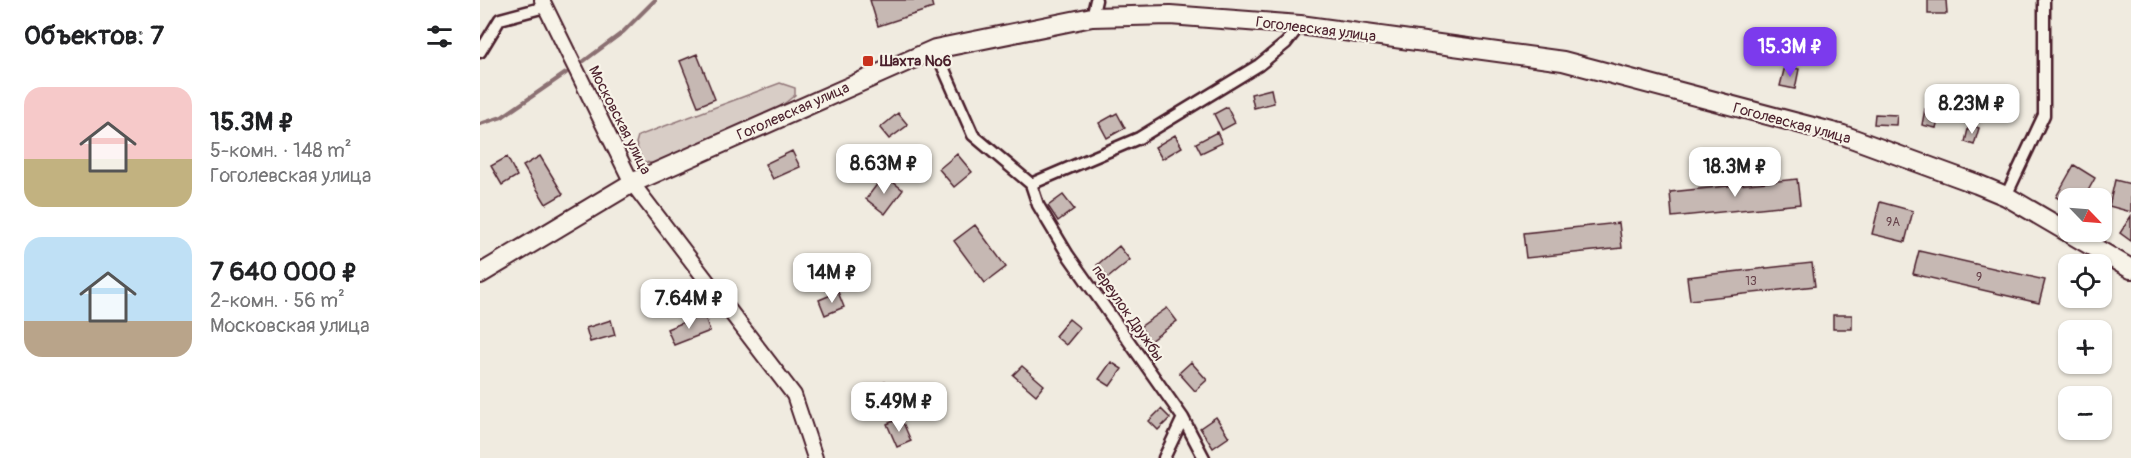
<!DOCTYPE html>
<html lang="ru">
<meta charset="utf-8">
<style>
body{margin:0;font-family:Pangolin,sans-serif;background:#f2f2f2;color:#202124;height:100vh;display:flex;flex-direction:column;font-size:22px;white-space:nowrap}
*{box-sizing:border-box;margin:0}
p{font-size:20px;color:#757577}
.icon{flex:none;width:33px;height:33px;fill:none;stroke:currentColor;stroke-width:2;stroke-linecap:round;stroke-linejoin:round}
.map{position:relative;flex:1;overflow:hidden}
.side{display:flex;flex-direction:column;background:#fff;width:480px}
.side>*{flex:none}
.needle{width:39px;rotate:115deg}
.controls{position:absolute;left:1578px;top:188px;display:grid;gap:12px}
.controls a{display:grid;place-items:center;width:54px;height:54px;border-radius:12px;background:#fff;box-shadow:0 2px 4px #0004;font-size:30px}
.price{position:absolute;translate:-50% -51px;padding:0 14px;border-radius:12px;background:#fff;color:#222;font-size:20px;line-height:39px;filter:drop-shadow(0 2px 3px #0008)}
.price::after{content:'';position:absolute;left:50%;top:36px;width:18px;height:14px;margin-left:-9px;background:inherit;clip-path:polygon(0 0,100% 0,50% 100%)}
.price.selected{background:#7c3aed;color:#fff}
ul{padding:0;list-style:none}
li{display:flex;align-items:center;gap:18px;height:150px;padding:0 24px}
li span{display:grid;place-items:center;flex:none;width:168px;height:120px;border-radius:18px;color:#555}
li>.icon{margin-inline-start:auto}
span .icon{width:72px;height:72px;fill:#fffc;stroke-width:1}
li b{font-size:26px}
h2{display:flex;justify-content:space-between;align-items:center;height:72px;padding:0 24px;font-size:26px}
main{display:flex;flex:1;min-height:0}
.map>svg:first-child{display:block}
.green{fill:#d8cdc6;stroke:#917678;stroke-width:1.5}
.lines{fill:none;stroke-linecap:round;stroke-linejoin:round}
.stream{stroke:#8b6f72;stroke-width:4}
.building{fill:#c6b8b3;stroke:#4a1f2b;stroke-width:1.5}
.minor-casing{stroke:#4a1f2b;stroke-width:15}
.tertiary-casing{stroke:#4a1f2b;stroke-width:18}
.primary-casing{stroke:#4a1f2b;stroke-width:22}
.minor{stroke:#f7f3e8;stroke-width:10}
.tertiary{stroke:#f7f3e8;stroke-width:14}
.primary{stroke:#f7f3e8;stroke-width:18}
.poi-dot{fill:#c8321e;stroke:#f7f3e8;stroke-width:2}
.labels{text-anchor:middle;stroke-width:4.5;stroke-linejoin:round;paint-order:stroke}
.number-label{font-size:12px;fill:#69454d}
.street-label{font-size:15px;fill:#4a1f2b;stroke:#f7f3e8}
.poi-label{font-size:15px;font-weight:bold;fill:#4a1f2b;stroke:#f7f3e8;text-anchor:start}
</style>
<main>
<section class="side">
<h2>Объектов: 7<svg class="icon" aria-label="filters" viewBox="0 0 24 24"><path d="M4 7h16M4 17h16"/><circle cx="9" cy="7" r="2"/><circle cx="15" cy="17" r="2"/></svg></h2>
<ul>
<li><span style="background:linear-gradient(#f6c9c9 60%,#c2b280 0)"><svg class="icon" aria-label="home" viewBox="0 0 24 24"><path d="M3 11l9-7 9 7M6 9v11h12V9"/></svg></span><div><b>15.3M ₽</b><p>5-комн. · 148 m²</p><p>Гоголевская улица</p></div></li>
<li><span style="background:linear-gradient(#bfe0f5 70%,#b9a48a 0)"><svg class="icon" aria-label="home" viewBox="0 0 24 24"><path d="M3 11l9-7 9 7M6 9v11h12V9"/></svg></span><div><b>7 640 000 ₽</b><p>2-комн. · 56 m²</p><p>Московская улица</p></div></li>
</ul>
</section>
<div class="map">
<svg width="1651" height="458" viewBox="0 0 1651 458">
<rect width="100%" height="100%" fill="#f0ebe0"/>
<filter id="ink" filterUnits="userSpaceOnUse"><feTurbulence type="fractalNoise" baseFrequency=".0167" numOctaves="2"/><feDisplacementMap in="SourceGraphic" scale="12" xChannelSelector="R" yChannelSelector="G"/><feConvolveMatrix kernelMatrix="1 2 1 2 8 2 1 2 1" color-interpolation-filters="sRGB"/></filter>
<g filter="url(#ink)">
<path class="green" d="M 300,83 L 315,88 L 315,95 C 280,126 217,145 174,164 L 162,161 L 156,143 L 158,136 Z"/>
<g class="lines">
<path class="stream" d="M 104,61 L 143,32 L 175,0
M 0,124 L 22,117 L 86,73"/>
</g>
<path class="building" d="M 390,0 L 451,0 L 453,8 L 398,26 Z
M 1448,0 L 1466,0 L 1467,14 L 1448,14 Z
M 217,54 L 235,99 L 218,106 L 200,61 Z
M 1305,66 L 1319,69 L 1315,89 L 1300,86 Z
M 791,89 L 794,103 L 774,108 L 771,94 Z
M 747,107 L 755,123 L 742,130 L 734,114 Z
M 1445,109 L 1460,113 L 1456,128 L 1442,125 Z
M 418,113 L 428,125 L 409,139 L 400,128 Z
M 637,113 L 645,128 L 627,138 L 619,123 Z
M 1395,114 L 1417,115 L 1416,125 L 1394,124 Z
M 1489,125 L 1499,128 L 1494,145 L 1485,142 Z
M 737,132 L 742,143 L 721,153 L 716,143 Z
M 695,135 L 702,147 L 682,159 L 675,147 Z
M 312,151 L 320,167 L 293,179 L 285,164 Z
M 477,154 L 492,172 L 474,187 L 459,169 Z
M 60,156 L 83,194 L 66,204 L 43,166 Z
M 27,157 L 37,176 L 22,185 L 11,166 Z
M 1594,165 L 1615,178 L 1604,198 L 1588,198 L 1588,204 L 1576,197 Z
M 404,175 L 423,190 L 405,214 L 386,199 Z
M 1317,179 L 1320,204 L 1192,217 L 1190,192 Z
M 1635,180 L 1651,184 L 1651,212 L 1629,206 Z
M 583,195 L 594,209 L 578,221 L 568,206 Z
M 1400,202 L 1433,211 L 1425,242 L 1392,234 Z
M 1651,216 L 1651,241 L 1640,233 Z
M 1139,223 L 1142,248 L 1046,258 L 1043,233 Z
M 495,225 L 526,267 L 505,283 L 474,241 Z
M 639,246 L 650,260 L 628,278 L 617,265 Z
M 1439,251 L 1565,280 L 1559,303 L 1433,274 Z
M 1332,263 L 1335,286 L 1210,300 L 1207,277 Z
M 358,292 L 364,307 L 345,315 L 339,300 Z
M 687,308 L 697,321 L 670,341 L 660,327 Z
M 224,314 L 230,331 L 194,345 L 187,329 Z
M 1353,315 L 1372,315 L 1372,329 L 1353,329 Z
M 589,319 L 600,328 L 586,345 L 575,336 Z
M 131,320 L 135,335 L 110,342 L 106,328 Z
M 631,362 L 642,369 L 630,386 L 619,379 Z
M 711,362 L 727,380 L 715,391 L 699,373 Z
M 542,366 L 564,385 L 556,395 L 533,375 Z
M 405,382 L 410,392 L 392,401 L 387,391 Z
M 681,409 L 690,418 L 678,430 L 669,421 Z
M 736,417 L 749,437 L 733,448 L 720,428 Z
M 421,418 L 431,441 L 417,447 L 407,424 Z"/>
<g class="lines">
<defs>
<path id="minor" d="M 612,17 L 616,0
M 455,49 L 493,135 L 551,184 L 558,205 L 588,255 L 703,418 L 724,458
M 0,52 L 20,19 L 65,7
M 551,184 L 659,138 L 779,65 L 806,43 L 820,25
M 1526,196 L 1564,115 L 1564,0
M 684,458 L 703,418"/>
<path id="tertiary" d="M 62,0 L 152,183 L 314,395 L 335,458"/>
<path id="primary" d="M 0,274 L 152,183 L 455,49 L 612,17 L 690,15 L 820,25 L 1083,61 L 1363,135 L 1497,184 L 1526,196 L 1651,269"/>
</defs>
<use href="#minor" class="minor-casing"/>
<use href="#tertiary" class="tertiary-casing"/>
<use href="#primary" class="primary-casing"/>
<use href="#minor" class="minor"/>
<use href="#tertiary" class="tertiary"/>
<use href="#primary" class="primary"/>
</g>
</g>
<rect class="poi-dot" x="382" y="55" width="12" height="12" rx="3"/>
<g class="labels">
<g class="number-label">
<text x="1413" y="226">9А</text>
<text x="1499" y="281">9</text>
<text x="1271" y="285">13</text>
</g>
<g class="street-label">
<text transform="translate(836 29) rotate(7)" y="5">Гоголевская улица</text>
<text transform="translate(313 111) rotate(-24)" y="5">Гоголевская улица</text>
<text transform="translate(140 120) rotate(63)" y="5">Московская улица</text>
<text transform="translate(1312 123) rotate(15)" y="5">Гоголевская улица</text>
<text transform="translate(648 313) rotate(55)" y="5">переулок Дружбы</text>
</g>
<g class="poi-label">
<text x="400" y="66">Шахта №6</text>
</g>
</g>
</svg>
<div class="controls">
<a><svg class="needle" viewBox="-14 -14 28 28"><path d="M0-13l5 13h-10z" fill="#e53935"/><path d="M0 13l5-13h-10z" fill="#757577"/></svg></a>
<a><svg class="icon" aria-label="locate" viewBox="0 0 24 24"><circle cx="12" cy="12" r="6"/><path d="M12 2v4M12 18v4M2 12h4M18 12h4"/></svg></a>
<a>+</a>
<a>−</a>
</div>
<b class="price selected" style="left:1310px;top:78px">15.3M ₽</b>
<b class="price" style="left:1492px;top:135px">8.23M ₽</b>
<b class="price" style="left:404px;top:195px">8.63M ₽</b>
<b class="price" style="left:1255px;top:198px">18.3M ₽</b>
<b class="price" style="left:352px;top:304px">14M ₽</b>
<b class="price" style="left:209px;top:330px">7.64M ₽</b>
<b class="price" style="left:419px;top:433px">5.49M ₽</b>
</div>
</main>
